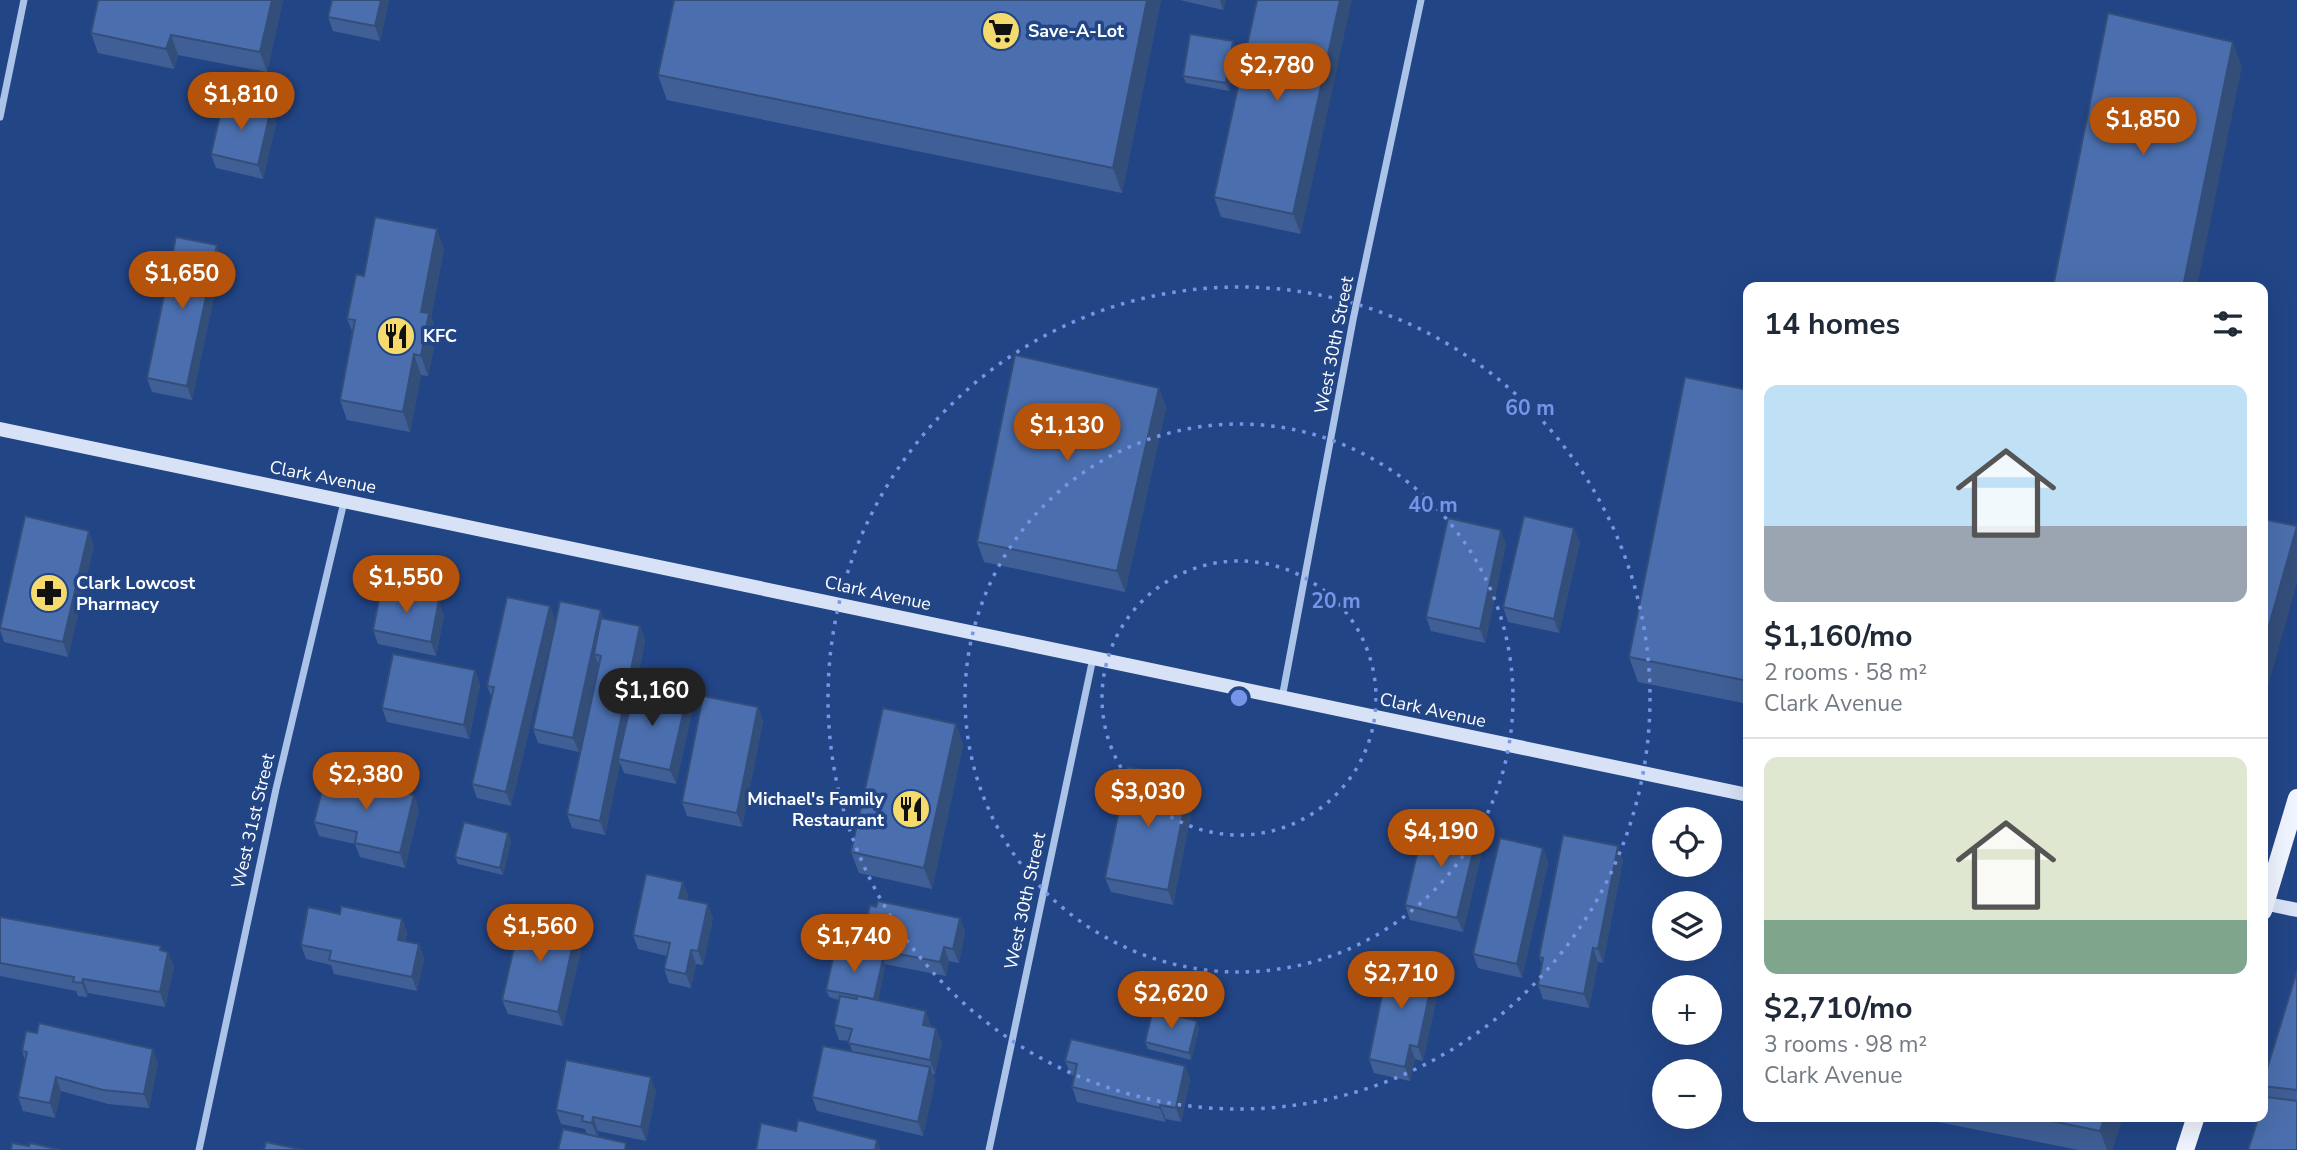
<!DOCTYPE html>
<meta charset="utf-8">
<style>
body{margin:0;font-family:"Nunito Sans",sans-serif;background:#f6f6f7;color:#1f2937;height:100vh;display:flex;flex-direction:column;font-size:26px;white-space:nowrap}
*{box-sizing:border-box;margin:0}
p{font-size:23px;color:#747a83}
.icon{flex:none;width:38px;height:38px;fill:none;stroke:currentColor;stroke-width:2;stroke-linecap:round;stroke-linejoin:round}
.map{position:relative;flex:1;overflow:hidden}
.panel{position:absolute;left:1743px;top:282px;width:525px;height:840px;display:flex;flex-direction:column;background:#fff;border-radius:14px;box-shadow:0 7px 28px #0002}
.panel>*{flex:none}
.buttons{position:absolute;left:1652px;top:807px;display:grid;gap:14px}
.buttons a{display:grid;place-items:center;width:70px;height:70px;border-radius:50%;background:#fff;box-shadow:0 7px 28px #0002;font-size:35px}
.price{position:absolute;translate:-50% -60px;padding:0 16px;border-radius:24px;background:#b45309;color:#fff;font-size:23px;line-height:46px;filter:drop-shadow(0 2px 4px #0008)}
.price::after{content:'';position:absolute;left:50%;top:42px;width:21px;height:16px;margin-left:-10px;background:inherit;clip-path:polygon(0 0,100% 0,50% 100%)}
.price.on{background:#222;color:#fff}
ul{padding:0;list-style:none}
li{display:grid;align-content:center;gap:14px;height:371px;padding:0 21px}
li+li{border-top:2px solid #e0e1e3}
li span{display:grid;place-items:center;height:217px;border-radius:14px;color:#555}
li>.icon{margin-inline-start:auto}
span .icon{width:126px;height:126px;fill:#fffc;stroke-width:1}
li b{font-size:30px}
h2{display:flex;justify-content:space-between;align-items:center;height:84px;padding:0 21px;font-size:30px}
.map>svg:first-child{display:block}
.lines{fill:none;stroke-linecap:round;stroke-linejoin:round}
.street{stroke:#acc3e9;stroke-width:7}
.secondary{stroke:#d7e2f7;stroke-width:14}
.primary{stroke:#f0f4fe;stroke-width:18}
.wall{fill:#405f96}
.shaded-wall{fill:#344e7a}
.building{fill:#4b6fae;stroke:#344e7a;stroke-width:2}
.ring{fill:none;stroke:#7795e8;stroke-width:3.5;stroke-dasharray:3.5 7}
.labels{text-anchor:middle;stroke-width:7;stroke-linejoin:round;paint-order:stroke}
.poi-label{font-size:18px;font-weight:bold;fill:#fff;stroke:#224586;text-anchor:start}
.street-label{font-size:18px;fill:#fff;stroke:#224586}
.centre{fill:#7795e8;stroke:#224586;stroke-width:3.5}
.ring-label{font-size:21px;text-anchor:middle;font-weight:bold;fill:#7795e8;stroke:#224586;stroke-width:7;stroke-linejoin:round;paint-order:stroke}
</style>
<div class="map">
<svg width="2297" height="1150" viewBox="0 0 2297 1150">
<rect width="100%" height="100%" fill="#224586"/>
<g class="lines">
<path class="street" d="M 0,117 L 24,0
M 1282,698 L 1353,320 L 1421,0
M 199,1150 L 276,789 L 344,502
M 989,1150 L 1093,658"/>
<path class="secondary" d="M 0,429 L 1748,795
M 2263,903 L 2297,910"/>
<path class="primary" d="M 2263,911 L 2297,798
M 2185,1150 L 2196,1116"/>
</g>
<path class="wall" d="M 98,0 L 283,0 L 267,72 L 178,55 L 174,69 L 98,53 L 91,33 Z
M 332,0 L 389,0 L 380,41 L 333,31 L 328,17 Z
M 674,0 L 1161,0 L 1122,193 L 667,100 L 658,75 Z
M 1180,0 L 1226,0 L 1223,10 Z
M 1257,0 L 1301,234 L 1221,217 L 1214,197 Z
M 1236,49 L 1229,91 L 1186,83 L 1183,76 Z
M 271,109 L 276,123 L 263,179 L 216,168 L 211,154 Z
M 444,249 L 431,317 L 437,333 L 428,376 L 421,375 L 410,432 L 347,420 L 340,400 L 353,333 L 347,319 L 364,276 Z
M 222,259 L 192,400 L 152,392 L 147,378 Z
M 1159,388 L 1166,408 L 1125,592 L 984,562 L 977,542 Z
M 1748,390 L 1748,704 L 1638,682 L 1629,657 Z
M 1580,542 L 1559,633 L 1508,622 L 1503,607 Z
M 1506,544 L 1485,643 L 1431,631 L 1426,617 Z
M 94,545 L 68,657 L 4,642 L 0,630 L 0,625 Z
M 550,606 L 555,621 L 511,806 L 477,798 L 472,784 L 492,698 L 487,686 Z
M 444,615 L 436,656 L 378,644 L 373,630 Z
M 605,619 L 640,626 L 645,641 L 636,686 L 687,697 L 692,712 L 676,784 L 624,773 L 620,763 L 605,835 L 572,828 L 567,814 L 599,666 L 598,663 L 579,752 L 538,743 L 533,729 Z
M 475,670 L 480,685 L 469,739 L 387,722 L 382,708 Z
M 758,707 L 763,721 L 742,827 L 687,816 L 682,802 Z
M 956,724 L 963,745 L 932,889 L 859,873 L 851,852 Z
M 1190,779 L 1195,794 L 1173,905 L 1111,892 L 1105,878 Z
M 419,809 L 405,868 L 360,857 L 355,844 L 319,836 L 314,822 Z
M 1478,832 L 1483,847 L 1463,932 L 1410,920 L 1405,905 Z
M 508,833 L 511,841 L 503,875 L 458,864 L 455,857 Z
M 1543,848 L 1548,863 L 1522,978 L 1478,968 L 1473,954 Z
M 1623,860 L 1603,963 L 1598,962 L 1589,1008 L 1543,999 L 1538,985 L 1542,964 L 1539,957 Z
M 683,882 L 688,896 L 687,900 L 713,918 L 703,965 L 696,964 L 691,988 L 669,983 L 664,969 L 667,956 L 638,949 L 633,935 Z
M 876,907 L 960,918 L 965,932 L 959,963 L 949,961 L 946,976 L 884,964 L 885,966 L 878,1000 L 931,1025 L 931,1027 L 942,1042 L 935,1074 L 933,1074 L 935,1081 L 923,1136 L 817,1111 L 812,1097 L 852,1051 L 849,1041 L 839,1040 L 834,1025 L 839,1000 L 829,997 L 826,990 L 871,956 L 871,955 L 867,954 L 862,940 Z
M 340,914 L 402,919 L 407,933 L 405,942 L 419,944 L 424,959 L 417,991 L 334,974 L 331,965 L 306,959 L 301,945 Z
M 0,917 L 163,951 L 174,966 L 165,1007 L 88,993 L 87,997 L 78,996 L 76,991 L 0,976 Z
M 577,926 L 583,941 L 563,1026 L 508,1014 L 502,1000 L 525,936 Z
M 1428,964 L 1433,978 L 1432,982 L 1437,996 L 1423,1061 L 1415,1059 L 1410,1081 L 1374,1073 L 1369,1059 Z
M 2297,971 L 2297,1150 L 2266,1097 L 2263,1088 L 2263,1082 Z
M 1199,1028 L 1191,1060 L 1148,1049 L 1145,1042 Z
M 22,1051 L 158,1063 L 149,1108 L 108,1104 L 61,1091 L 55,1118 L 23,1111 L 18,1097 L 25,1060 Z
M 1065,1061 L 1185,1066 L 1190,1080 L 1181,1122 L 1166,1119 L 1165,1122 L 1077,1102 L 1072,1087 L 1075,1076 L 1071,1075 Z
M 656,1091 L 646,1141 L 598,1131 L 598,1137 L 587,1134 L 585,1129 L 561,1124 L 556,1110 Z
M 1907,1116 L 2123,1116 L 2112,1150 L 2079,1150 Z"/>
<path class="shaded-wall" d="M 272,0 L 283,0 L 267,72 L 260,52 Z
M 381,0 L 389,0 L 380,41 L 375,26 Z
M 1147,0 L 1161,0 L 1122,193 L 1113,168 Z
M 1220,0 L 1226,0 L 1223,10 Z
M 1340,0 L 1352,0 L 1301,234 L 1293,214 Z
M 171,35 L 178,55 L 174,69 L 166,49 Z
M 1233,41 L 1236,49 L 1229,91 L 1226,83 Z
M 2233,42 L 2242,67 L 2197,287 L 2183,287 Z
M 271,109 L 276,123 L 263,179 L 258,165 Z
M 437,229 L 444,249 L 431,317 L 437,333 L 428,376 L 421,356 L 421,312 Z
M 217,245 L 222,259 L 192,400 L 187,386 Z
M 414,354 L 421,375 L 410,432 L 403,412 Z
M 1159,388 L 1166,408 L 1125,592 L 1117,571 Z
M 2297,526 L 2297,583 L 2263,704 L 2263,647 Z
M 1574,528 L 1580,542 L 1559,633 L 1554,619 Z
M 1501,530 L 1506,544 L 1485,643 L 1480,629 Z
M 89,531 L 94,545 L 68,657 L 63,642 Z
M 439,600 L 444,615 L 436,656 L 431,642 Z
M 550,606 L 555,621 L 511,806 L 506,792 Z
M 601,610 L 606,624 L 594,654 L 598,663 L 579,752 L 573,738 Z
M 640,626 L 645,641 L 621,759 L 618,759 L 620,763 L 605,835 L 600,821 Z
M 475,670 L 480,685 L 469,739 L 464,725 Z
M 687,697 L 692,712 L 676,784 L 670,770 Z
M 758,707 L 763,721 L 742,827 L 737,813 Z
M 956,724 L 963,745 L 932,889 L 924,868 Z
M 1190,779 L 1195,794 L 1173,905 L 1168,890 Z
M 414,795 L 419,809 L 405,868 L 400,853 Z
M 1478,832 L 1483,847 L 1463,932 L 1457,918 Z
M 508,833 L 511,841 L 503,875 L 500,868 Z
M 1618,846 L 1623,860 L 1603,963 L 1598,949 Z
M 1543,848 L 1548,863 L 1522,978 L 1517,964 Z
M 683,882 L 688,896 L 684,913 L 679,898 Z
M 708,904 L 713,918 L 703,965 L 698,951 Z
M 960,918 L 965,932 L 959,963 L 953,949 Z
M 402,919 L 407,933 L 403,954 L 398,940 Z
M 577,926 L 583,941 L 563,1026 L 558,1012 Z
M 419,944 L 424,959 L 417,991 L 412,977 Z
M 944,947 L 949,961 L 946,976 L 940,962 Z
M 1593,948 L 1598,962 L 1589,1008 L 1584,994 Z
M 691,950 L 696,964 L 691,988 L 686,974 Z
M 168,952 L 174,966 L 165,1007 L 160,992 Z
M 883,959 L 885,966 L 877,1007 L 874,1000 Z
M 1428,964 L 1433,978 L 1432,982 L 1437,996 L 1423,1061 L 1418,1047 L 1424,980 Z
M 83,979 L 88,993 L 87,997 L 82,983 Z
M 926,1011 L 931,1025 L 928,1039 L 923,1025 Z
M 1197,1021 L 1199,1028 L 1191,1060 L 1189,1053 Z
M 936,1028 L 942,1042 L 935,1074 L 930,1060 Z
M 1410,1045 L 1415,1059 L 1410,1081 L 1405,1067 Z
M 153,1049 L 158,1063 L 149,1108 L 144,1094 Z
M 1185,1066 L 1190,1080 L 1181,1122 L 1176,1108 Z
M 930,1067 L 935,1081 L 923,1136 L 918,1122 Z
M 56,1077 L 61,1091 L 55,1118 L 50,1103 Z
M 651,1077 L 656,1091 L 646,1141 L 641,1127 Z
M 1160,1105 L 1166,1119 L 1165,1122 L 1160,1108 Z
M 2105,1116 L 2123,1116 L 2112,1150 L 2107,1150 L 2100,1131 Z
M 593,1117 L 598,1131 L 597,1137 L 592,1123 Z
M 877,1140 L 881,1150 L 875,1150 Z"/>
<path class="building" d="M 98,0 L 272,0 L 260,52 L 171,35 L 166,49 L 91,33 Z
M 332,0 L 381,0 L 375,26 L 328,17 Z
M 674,0 L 1147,0 L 1113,168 L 658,75 Z
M 1257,0 L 1340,0 L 1293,214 L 1214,197 Z
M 2108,13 L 2233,42 L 2183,287 L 2053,287 Z
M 1190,34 L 1233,41 L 1226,83 L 1183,76 Z
M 224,98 L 271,109 L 258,165 L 211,154 Z
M 375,217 L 437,229 L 421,312 L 429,313 L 421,356 L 414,354 L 403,412 L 340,400 L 355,320 L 347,319 L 356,274 L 364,276 Z
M 176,237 L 217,245 L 187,386 L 147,378 Z
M 1015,355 L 1159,388 L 1117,571 L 977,542 Z
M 1685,377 L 1748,390 L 1748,681 L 1629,657 Z
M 25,516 L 89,531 L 63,642 L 0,628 Z
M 1524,516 L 1574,528 L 1554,619 L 1503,607 Z
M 1448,518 L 1501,530 L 1480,629 L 1426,617 Z
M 2263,519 L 2297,526 L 2263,647 Z
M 381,589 L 439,600 L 431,642 L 373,630 Z
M 507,597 L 550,606 L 506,792 L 472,784 L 494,687 L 487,686 Z
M 560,601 L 601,610 L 573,738 L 533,729 Z
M 601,618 L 640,626 L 600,821 L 567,814 L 601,656 L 594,654 Z
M 393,654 L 475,670 L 464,725 L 382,708 Z
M 635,686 L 687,697 L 670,770 L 618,759 Z
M 703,696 L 758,707 L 737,813 L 682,802 Z
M 883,708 L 956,724 L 924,868 L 851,852 Z
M 1128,767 L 1190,779 L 1168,890 L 1105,878 Z
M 326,775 L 414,795 L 400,853 L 355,843 L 357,832 L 314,822 Z
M 1425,820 L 1478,832 L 1457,918 L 1405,905 Z
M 464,822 L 508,833 L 500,868 L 455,857 Z
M 1563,835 L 1618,846 L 1598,949 L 1593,948 L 1584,994 L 1538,985 L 1543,958 L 1539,957 Z
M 1500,838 L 1543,848 L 1517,964 L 1473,954 Z
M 646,874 L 683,882 L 679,898 L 708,904 L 698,951 L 691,950 L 686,974 L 664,969 L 670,943 L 633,935 Z
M 878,901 L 960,918 L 953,949 L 944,947 L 940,962 L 868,948 L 869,942 L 862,940 L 870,905 L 876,907 Z
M 341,906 L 402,919 L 398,940 L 419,944 L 412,977 L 329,960 L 331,951 L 301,945 L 308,907 L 340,914 Z
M 530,915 L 577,926 L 558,1012 L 502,1000 L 517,934 L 525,936 Z
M 0,917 L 161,946 L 160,950 L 168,952 L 160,992 L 83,979 L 82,983 L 73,982 L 74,977 L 0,963 Z
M 835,949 L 883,959 L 874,999 L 826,990 Z
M 1390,956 L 1428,964 L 1424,980 L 1432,982 L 1418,1047 L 1410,1045 L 1405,1067 L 1369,1059 Z
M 2297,971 L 2297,1090 L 2263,1086 L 2263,1082 Z
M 840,996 L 857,999 L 858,996 L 926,1011 L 923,1025 L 936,1028 L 930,1060 L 848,1043 L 852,1029 L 834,1025 Z
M 1153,1010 L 1197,1021 L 1189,1053 L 1145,1042 Z
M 39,1023 L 153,1049 L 144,1094 L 103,1090 L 56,1077 L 50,1103 L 18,1097 L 27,1052 L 22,1051 L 26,1031 L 37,1033 Z
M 1071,1039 L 1185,1066 L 1176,1108 L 1160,1105 L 1160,1108 L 1072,1087 L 1077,1064 L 1065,1061 Z
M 823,1046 L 930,1067 L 918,1122 L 812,1097 Z
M 566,1060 L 651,1077 L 641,1127 L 593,1117 L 592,1123 L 582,1121 L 583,1116 L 556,1110 Z
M 2266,1097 L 2297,1101 L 2297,1150 L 2248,1150 L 2259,1116 L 2263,1116 L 2263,1107 Z
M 2027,1116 L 2105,1116 L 2100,1131 Z
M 798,1120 L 877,1140 L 875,1150 L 756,1150 L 761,1123 L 796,1131 Z
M 563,1129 L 626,1143 L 625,1150 L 558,1150 Z
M 266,1142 L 303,1150 L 264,1150 Z
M 12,1143 L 29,1146 L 30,1143 L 61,1150 L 11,1150 Z"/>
<g class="ring">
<circle cx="1239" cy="698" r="137"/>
<circle cx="1239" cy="698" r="274"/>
<circle cx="1239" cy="698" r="411"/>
</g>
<defs>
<symbol id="supermarket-disc" viewBox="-11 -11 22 22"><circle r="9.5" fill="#f5da6e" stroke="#224586"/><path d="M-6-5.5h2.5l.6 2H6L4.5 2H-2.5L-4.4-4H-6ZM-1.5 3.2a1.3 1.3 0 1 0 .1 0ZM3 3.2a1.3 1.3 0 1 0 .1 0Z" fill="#111"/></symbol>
<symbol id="restaurant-disc" viewBox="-11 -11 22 22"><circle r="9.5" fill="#f5da6e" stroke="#224586"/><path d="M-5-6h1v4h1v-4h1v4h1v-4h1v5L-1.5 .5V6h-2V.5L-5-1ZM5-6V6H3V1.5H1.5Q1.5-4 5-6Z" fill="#111"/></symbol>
<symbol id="pharmacy-disc" viewBox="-11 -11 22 22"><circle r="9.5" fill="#f5da6e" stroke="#224586"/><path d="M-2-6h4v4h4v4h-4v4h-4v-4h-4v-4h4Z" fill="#111"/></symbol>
</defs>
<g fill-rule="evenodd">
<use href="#supermarket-disc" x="979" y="9" width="44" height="44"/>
<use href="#restaurant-disc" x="374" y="314" width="44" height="44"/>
<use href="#pharmacy-disc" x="27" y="571" width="44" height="44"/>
<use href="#restaurant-disc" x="889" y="787" width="44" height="44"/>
</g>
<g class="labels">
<g class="poi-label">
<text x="1028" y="37">Save-A-Lot</text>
<text x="423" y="342">KFC</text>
<text x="76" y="589">Clark Lowcost<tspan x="76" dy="21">Pharmacy</tspan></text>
<text x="884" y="805" text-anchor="end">Michael's Family<tspan x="884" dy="21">Restaurant</tspan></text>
</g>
<g class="street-label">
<text transform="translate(1334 345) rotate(-79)" y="6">West 30th Street</text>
<text transform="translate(323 477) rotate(11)" y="6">Clark Avenue</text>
<text transform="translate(878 593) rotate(12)" y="6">Clark Avenue</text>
<text transform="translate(1433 710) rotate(12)" y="6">Clark Avenue</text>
<text transform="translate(253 821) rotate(-77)" y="6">West 31st Street</text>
<text transform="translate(1025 901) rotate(-78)" y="6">West 30th Street</text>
</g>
</g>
<circle cx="1239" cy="698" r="10" class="centre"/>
<g class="ring-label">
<text x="1530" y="415">60 m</text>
<text x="1433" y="512">40 m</text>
<text x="1336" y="608">20 m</text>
</g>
</svg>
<div class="buttons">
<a><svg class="icon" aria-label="locate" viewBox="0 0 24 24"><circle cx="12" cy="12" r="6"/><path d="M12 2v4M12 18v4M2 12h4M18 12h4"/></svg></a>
<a><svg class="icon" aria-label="layers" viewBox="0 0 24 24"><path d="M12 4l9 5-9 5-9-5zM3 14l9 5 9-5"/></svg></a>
<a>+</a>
<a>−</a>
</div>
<b class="price" style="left:1277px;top:103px">$2,780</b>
<b class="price" style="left:241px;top:132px">$1,810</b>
<b class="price" style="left:2143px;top:157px">$1,850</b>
<b class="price" style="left:182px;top:311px">$1,650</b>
<b class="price" style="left:1067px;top:463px">$1,130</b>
<b class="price" style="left:406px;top:615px">$1,550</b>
<b class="price on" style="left:652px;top:728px">$1,160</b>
<b class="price" style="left:366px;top:812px">$2,380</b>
<b class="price" style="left:1148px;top:829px">$3,030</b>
<b class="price" style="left:1441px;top:869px">$4,190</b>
<b class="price" style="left:540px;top:964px">$1,560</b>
<b class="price" style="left:854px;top:974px">$1,740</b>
<b class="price" style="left:1401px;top:1011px">$2,710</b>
<b class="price" style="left:1171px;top:1031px">$2,620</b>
<section class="panel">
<h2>14 homes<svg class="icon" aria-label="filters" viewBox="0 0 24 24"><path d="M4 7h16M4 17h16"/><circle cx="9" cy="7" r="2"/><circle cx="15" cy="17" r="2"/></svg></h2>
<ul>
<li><span style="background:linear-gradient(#bfe0f5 65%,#9aa5b1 0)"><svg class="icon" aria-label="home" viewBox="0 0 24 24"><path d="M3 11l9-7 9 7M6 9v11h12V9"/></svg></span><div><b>$1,160/mo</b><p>2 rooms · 58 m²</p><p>Clark Avenue</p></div></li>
<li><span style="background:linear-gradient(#dfe7d0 75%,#7fa58c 0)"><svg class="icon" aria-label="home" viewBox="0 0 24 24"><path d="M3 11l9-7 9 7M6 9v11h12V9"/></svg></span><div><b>$2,710/mo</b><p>3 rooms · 98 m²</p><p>Clark Avenue</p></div></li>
</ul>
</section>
</div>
